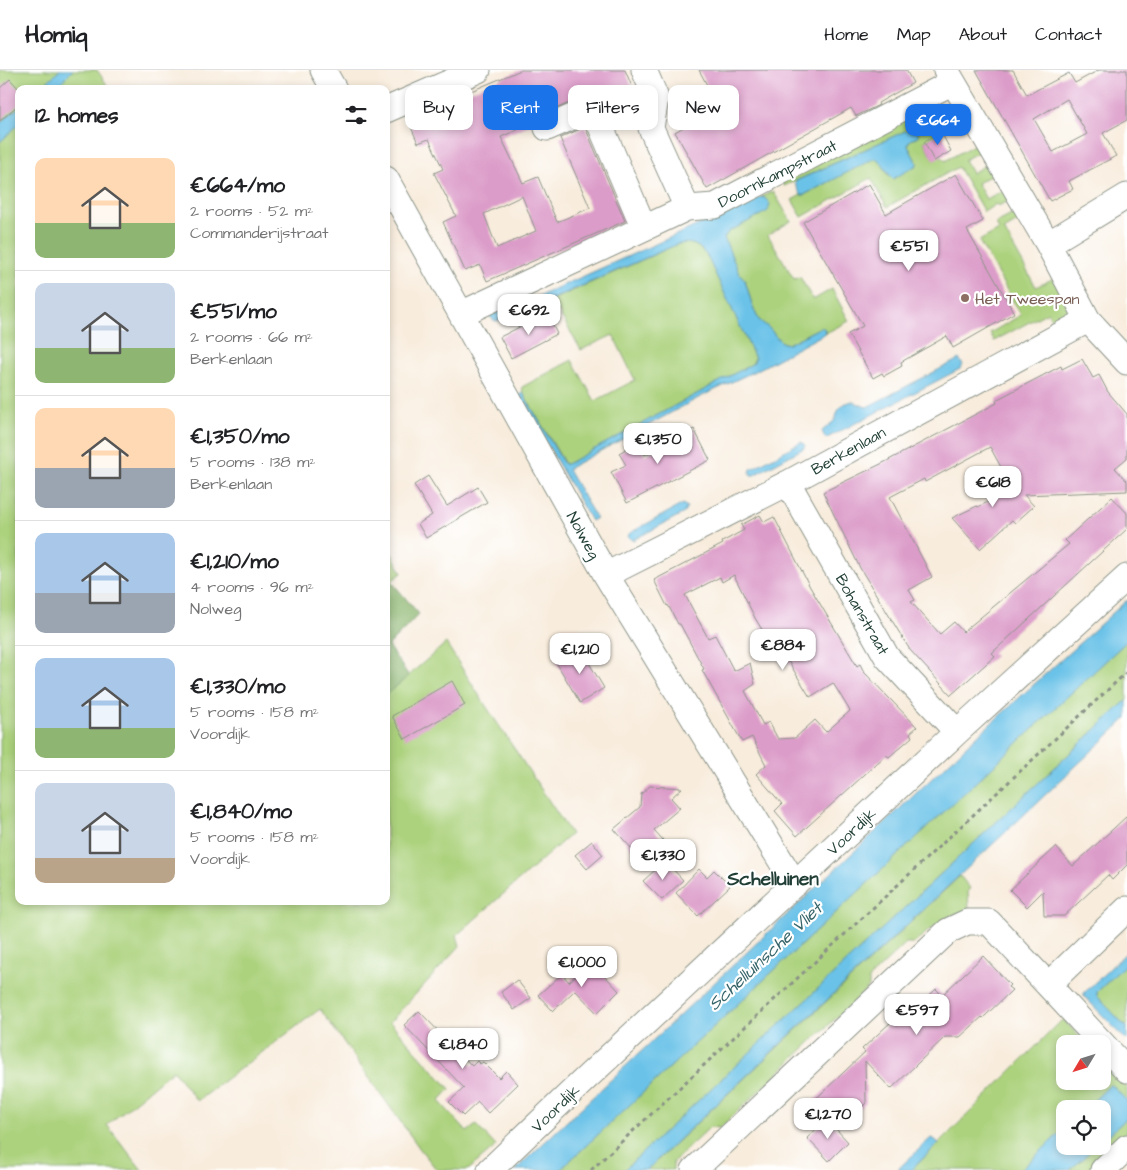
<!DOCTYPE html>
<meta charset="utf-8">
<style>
body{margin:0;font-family:"Architects Daughter",sans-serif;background:#f6f6f6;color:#202124;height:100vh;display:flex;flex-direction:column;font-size:19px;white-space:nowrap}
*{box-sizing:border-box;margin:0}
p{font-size:16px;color:#757577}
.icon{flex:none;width:28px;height:28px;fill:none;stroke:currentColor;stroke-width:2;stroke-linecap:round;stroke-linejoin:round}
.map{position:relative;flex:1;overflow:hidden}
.side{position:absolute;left:15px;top:15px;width:375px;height:820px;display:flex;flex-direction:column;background:#fff;border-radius:10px;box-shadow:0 2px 8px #0003}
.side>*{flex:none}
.banner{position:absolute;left:405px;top:15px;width:475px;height:45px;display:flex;gap:10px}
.needle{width:32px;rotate:232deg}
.controls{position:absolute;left:1056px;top:965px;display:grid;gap:10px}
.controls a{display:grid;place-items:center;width:55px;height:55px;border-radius:10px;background:#fff;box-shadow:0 2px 8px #0003;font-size:25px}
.price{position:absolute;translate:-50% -42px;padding:0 11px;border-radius:10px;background:#fff;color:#222;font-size:16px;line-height:32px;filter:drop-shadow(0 1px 2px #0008)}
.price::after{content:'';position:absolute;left:50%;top:30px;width:15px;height:11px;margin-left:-8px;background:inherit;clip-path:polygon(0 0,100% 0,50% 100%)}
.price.active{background:#1a73e8;color:#fff}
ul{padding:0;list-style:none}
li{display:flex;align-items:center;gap:15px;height:125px;padding:0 20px}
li+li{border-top:1px solid #e0e0e0}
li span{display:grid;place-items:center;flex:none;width:140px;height:100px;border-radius:10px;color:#555}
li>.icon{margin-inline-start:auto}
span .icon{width:60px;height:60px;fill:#fffc;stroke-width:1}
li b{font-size:21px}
h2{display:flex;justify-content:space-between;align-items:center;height:60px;padding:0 20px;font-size:21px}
.tag{padding:0 18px;border-radius:10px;background:#fff;box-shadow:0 2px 8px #0003;font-size:18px;line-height:45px}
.tag.active{background:#1a73e8;color:#fff}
header{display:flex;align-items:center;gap:30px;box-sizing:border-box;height:70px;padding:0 25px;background:#fff;border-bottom:1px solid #e0e0e0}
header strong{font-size:24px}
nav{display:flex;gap:28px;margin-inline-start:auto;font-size:18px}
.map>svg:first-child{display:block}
.green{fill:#acd27d;stroke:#668858}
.forest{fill:#89b46c;stroke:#547850}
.water{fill:#6bc2e8;stroke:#45808e}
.building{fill:#dc9cc9;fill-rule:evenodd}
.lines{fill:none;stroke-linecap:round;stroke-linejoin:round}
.minor-casing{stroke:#8c9488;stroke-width:27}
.path{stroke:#8c9488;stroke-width:3;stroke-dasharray:4 4;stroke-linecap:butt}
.minor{stroke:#fff;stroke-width:25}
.education-dot{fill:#8d6e63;stroke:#fff;stroke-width:2}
.labels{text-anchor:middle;stroke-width:4.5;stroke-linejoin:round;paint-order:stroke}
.street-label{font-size:16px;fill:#1f3d34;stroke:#fff}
.education-label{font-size:16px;fill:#785e54;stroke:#fff;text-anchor:start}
.water-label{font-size:18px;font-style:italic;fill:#36656a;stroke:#fff}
.quarter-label{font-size:19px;font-weight:bold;fill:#1f3d34;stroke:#fff}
</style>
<header>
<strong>Homiq</strong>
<nav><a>Home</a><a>Map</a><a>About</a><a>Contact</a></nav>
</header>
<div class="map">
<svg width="1127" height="1100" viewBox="0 0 1127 1100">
<rect width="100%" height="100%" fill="#fff"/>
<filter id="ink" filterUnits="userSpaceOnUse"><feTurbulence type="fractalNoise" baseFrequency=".02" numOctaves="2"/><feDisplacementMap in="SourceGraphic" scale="10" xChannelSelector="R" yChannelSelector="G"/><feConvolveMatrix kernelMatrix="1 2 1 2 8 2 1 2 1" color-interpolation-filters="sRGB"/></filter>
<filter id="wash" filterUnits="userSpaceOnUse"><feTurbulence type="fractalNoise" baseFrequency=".0096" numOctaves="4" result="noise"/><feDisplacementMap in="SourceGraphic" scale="20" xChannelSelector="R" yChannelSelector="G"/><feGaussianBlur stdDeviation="1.12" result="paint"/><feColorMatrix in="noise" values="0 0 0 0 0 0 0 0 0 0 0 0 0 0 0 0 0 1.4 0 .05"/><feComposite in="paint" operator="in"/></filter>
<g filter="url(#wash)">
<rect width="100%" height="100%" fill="#f8ecdc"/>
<path class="green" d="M 0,0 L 60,0 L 39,19 L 19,19 L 19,37 L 0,53 Z
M 73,0 L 97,0 L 110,19 L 54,19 Z
M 946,37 L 959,40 L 963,46 L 946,56 L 947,59 L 924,72 L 934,90 L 941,86 L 945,91 L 977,73 L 982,80 L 964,90 L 972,103 L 989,93 L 995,103 L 977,113 L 986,129 L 1004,120 L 1010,130 L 998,136 L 996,134 L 984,142 L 958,97 L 887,137 L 871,108 L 802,147 L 792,130 L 801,125 L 804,125 L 873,89 C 881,88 884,98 888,105 L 917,93 L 908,76 L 908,73 L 919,63 L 916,58 L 914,57 L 784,116 L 780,109 L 902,45 L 923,55 L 927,47 L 933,50 L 937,41 L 942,44 Z
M 19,54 L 19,831 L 386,831 L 386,625 L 446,573 L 484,633 L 571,764 L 457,865 L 460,876 L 390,952 L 450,1019 L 439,1031 L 467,1062 L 476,1055 L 496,1076 L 468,1100 L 437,1100 L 420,1079 L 320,939 L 197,1031 L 173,1000 L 107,1055 L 142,1100 L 0,1100 L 0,72 Z
M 773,121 L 791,151 L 768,165 L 794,209 L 800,207 L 813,230 L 832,219 L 849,251 L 824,264 L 826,261 L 821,257 L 817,259 L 788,274 L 781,272 L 769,258 L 759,250 L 753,238 L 745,210 L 739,203 L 724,168 L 728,162 L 767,141 L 765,128 L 761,127 Z
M 1017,142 L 1021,150 L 1004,160 L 1036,217 L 1054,208 L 1071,242 L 1070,246 L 1057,260 L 1048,242 L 994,271 L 990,263 L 1021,245 L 979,171 L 999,160 L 996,153 Z
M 687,173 C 697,174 701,179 707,186 L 755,288 L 752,294 L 567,394 L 565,394 L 523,323 L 522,317 L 572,290 L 595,331 L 635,310 L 613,265 L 581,280 L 552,230 L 678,174 Z
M 386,473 L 402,503 L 386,515 Z
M 1127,571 L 1127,630 L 624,1100 L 560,1100 Z
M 960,806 L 970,818 L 968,821 L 969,840 C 946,844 931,858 915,873 L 906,873 L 869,908 L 869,917 L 720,1058 L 710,1057 L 673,1092 L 673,1100 L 647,1100 Z
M 1127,893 L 1127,958 L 1097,926 L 1097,922 Z
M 1063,949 L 1086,974 L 1065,974 L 1065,1011 L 1102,1011 L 1103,991 L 1127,1018 L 1127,1031 L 1111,1015 L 1085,1039 L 1065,1039 L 1065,1058 L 1021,1100 L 911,1100 L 936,1076 Z
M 1127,1048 L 1127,1063 L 1088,1100 L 1070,1100 L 1096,1076 L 1102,1076 L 1103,1070 Z"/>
<path class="forest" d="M 391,511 L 419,544 L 388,576 L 409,606 L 386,625 L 386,515 Z"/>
<path class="water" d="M 60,0 L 73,0 L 54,19 L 39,19 Z
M 19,37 L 19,54 L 0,72 L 0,53 Z
M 914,57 L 916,58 L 919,66 L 910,70 L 908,73 L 908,76 L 917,93 L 917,95 L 893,109 C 888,105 881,90 877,89 C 876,89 874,89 873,89 L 804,125 L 801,125 L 795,114 L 796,111 Z
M 761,127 L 765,128 L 770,134 L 768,141 L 728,162 L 724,168 L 739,203 L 745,210 L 753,238 L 759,250 L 769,258 L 781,272 L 788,274 L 821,257 L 825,259 L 824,264 L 759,299 L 702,326 L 569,398 L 568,400 L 596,448 L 591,451 L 519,325 L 523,323 L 564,394 L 567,394 L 752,294 L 754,292 L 755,288 L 707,186 C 698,174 693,172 678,174 L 504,250 L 495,251 L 488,245 L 491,243 L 503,242 Z
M 959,289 L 963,295 L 960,299 L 827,368 L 825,368 L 822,361 L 834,351 L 839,339 L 844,334 L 852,331 L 866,337 L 867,337 Z
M 801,372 L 803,373 L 805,376 L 804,378 L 754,405 L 751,405 L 750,403 L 751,399 Z
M 683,434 L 687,437 L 684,443 L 633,470 L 629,468 L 628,466 L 630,463 Z
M 1127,530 L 1127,571 L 560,1100 L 515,1100 L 976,667 Z
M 1127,630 L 1127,648 L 658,1089 L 647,1100 L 624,1100 Z
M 1127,882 L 1127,893 L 1097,922 L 1097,926 L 1127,958 L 1127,971 L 1084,926 L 1084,923 Z
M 1111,1014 L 1127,1031 L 1127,1048 L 1103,1070 L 1102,1039 L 1085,1039 Z
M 1065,1058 L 1065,1076 L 1096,1076 L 1070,1100 L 1021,1100 Z
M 931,1068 L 934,1069 L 939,1073 L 911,1100 L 897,1100 Z"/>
<g id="blocks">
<path class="building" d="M 521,0 L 625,0 L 639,33 L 612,45 L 606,32 L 602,27 L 595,24 L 588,25 L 541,45 L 536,49 L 534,53 L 501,67 L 523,113 L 538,107 L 557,152 L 590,138 L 560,68 L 585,57 L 625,151 L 487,211 L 480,195 L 465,201 L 443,152 L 456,146 L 434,103 L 443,99 L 429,69 L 418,73 L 407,48 ZM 522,126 L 536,161 L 497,178 L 484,144 Z
M 699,0 L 906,0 L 913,13 L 878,33 L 879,35 L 856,46 L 851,38 L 707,119 L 675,62 L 711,41 L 699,20 L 707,15 Z
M 976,0 L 1013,0 L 1027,25 L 1069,3 L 1075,13 L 1099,0 L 1127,0 L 1127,50 L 1103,63 L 1116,86 L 1069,111 L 1073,119 L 1050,131 ZM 1067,29 L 1087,64 L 1053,82 L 1034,49 Z
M 10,9 L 19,19 L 19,34 L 0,51 L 0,18 Z
M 941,62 L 951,81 L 934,91 L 924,72 Z
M 956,104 L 983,151 L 967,160 L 1014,243 L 953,278 L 947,266 L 901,292 L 902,296 L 884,306 L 882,303 L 873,308 L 848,264 L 863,256 L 803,152 L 869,114 L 886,144 Z
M 547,243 L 557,264 L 511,288 L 500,267 Z
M 1082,289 L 1093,308 L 1099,305 L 1108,322 L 1127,344 L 1127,388 L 1115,398 L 1127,411 L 1127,421 L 1024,425 L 1034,436 L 1015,453 L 1012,450 L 980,479 L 952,448 L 977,436 L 978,437 L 1013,419 L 990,377 L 925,412 L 924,409 L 890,427 L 932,507 L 909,520 L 915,530 L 911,532 L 940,564 L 954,552 L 963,562 L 1069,474 L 1065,470 L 1112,427 L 1127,443 L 1127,459 L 992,583 L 995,586 L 951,625 L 910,580 L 860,498 L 823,422 L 883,393 L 997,333 L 996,330 L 1061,296 L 1062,299 Z
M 694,359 L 710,390 L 627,433 L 611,402 L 626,395 L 619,383 L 638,372 L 645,385 Z
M 428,406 L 447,436 L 478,417 L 487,432 L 426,468 L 418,454 L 432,445 L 414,415 Z
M 760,445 L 764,452 L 774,447 L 810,517 L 857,596 L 860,594 L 864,602 L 917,657 L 910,663 L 912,667 L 889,687 L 886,685 L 797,766 L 775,741 L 782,734 L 756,704 L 766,695 L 752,667 L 742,672 L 702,600 L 704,599 L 680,554 L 678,554 L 668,535 L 667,536 L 654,510 L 723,474 L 722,472 L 744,460 L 741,455 ZM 734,505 L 755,548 L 779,588 L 780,588 L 783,594 L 788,591 L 810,627 L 833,613 L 850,641 L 826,662 L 815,650 L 795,668 L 778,669 L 769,652 L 763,655 L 745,621 L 755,614 L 750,593 L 734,601 L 715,565 L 708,568 L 685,525 L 720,507 L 722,512 Z
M 580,578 L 604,618 L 580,633 L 556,592 Z
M 452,611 L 465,635 L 405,669 L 392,646 Z
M 650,716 L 682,718 L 671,728 L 680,738 L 654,760 L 663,770 L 641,789 L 614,759 L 640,737 L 641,724 Z
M 1127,746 L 1127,795 L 1112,810 L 1108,805 L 1064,846 L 1044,846 L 1043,821 L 1027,837 L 1010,820 L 1056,777 L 1073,796 Z
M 592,771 L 603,785 L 587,799 L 575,785 Z
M 665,791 L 683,810 L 662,830 L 643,811 Z
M 699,799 L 707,807 L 714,800 L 730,816 L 698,846 L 676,823 Z
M 983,886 L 1010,915 L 1008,917 L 1012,920 L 983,948 L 982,947 L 960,967 L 945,967 L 891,1019 L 865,991 L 866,1033 L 860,1039 L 802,1042 L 865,982 L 862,979 L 892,951 L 897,956 L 936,919 L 942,925 Z
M 596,887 L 609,901 L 604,905 L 619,921 L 597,943 L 575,920 L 553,941 L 538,925 L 562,904 L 569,912 Z
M 517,910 L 531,928 L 514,940 L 501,922 Z
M 419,941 L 472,996 L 477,991 L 480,994 L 483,992 L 499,1008 L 506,1001 L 518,1014 L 488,1043 L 478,1032 L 463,1046 L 449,1032 L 464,1018 L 404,955 Z
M 827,1049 L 848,1072 L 829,1091 L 807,1068 Z"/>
</g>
</g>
<g filter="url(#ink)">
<use href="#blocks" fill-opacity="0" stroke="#8c9488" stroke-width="1"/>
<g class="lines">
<defs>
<path id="minor" d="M 323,0 L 334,19
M 644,0 L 656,28 L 651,58 L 687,138
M 946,0 L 1048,174 L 1088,250 L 1127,292
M 386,40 L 478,0
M 547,58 L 593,38 L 644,158
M 386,109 L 606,505 L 795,814
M 1048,174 L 1127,126
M 461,244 L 687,138 L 715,136 L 953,12
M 788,413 L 887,587 L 957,662
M 606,505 L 788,413 L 1088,250
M 1048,915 L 1127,1000
M 490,1100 L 582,1012 L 957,662 L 1127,507
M 694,1100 L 948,861 L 967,852 L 989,852 L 1048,915 L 1127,839
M 1103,1100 L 1127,1077"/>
</defs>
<use href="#minor" class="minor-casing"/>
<path class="path" d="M 591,1100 L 1127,602"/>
<use href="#minor" class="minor"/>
</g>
</g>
<circle class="education-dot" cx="965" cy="228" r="5"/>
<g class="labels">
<g class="street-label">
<text transform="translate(777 103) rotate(-27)" y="6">Doornkampstraat</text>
<text transform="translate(848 380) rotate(-29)" y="6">Berkenlaan</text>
<text transform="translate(584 465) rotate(61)" y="6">Nolweg</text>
<text transform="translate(863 544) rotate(60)" y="6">Bohanstraat</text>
<text transform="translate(851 761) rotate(-43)" y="6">Voordijk</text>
<text transform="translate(555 1038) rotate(-44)" y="6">Voordijk</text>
</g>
<g class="education-label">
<text x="975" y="234">Het Tweespan</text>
</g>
<g class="water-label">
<text transform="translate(765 886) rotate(-43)" y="6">Schelluinsche Vliet</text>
</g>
<g class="quarter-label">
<text x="773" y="815">Schelluinen</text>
</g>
</g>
</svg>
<div class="controls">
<a><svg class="needle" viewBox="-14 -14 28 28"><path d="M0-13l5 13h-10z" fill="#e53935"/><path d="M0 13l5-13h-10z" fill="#757577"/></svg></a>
<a><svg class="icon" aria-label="locate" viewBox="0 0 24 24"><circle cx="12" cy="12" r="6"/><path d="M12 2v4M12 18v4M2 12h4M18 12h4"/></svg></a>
</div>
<b class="price active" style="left:938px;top:76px">€664</b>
<b class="price" style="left:909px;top:202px">€551</b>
<b class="price" style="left:529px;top:266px">€692</b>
<b class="price" style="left:658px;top:395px">€1,350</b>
<b class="price" style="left:993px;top:438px">€618</b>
<b class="price" style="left:783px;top:601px">€884</b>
<b class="price" style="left:580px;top:605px">€1,210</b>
<b class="price" style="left:663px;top:811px">€1,330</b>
<b class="price" style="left:582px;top:918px">€1,000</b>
<b class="price" style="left:917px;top:966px">€597</b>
<b class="price" style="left:463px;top:1000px">€1,840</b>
<b class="price" style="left:828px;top:1070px">€1,270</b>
<div class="banner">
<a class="tag">Buy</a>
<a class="tag active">Rent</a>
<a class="tag">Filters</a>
<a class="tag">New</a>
</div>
<section class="side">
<h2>12 homes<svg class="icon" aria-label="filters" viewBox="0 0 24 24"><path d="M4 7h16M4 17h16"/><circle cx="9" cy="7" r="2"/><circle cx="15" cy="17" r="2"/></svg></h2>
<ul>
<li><span style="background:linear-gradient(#ffd9b3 65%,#8fb573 0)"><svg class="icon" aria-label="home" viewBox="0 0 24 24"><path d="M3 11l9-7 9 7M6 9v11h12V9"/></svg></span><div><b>€664/mo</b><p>2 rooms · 52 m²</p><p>Commanderijstraat</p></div></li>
<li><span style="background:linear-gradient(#c9d6e8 65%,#8fb573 0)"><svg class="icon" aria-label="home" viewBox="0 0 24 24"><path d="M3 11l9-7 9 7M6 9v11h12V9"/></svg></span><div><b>€551/mo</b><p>2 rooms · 66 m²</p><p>Berkenlaan</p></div></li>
<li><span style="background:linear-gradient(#ffd9b3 60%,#9aa5b1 0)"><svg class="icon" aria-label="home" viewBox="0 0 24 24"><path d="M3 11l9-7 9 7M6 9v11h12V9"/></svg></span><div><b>€1,350/mo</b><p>5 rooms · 138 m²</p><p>Berkenlaan</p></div></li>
<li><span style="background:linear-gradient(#a9c7e8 60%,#9aa5b1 0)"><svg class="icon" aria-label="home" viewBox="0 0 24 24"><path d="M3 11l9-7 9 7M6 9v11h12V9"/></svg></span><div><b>€1,210/mo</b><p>4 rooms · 96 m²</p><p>Nolweg</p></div></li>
<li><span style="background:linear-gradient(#a9c7e8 70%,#8fb573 0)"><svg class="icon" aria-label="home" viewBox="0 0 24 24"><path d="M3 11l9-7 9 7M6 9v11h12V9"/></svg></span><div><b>€1,330/mo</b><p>5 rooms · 158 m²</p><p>Voordijk</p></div></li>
<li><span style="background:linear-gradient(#c9d6e8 75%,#b9a48a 0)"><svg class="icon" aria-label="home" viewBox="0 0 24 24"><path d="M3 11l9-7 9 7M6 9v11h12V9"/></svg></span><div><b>€1,840/mo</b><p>5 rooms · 158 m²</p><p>Voordijk</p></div></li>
</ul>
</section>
</div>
